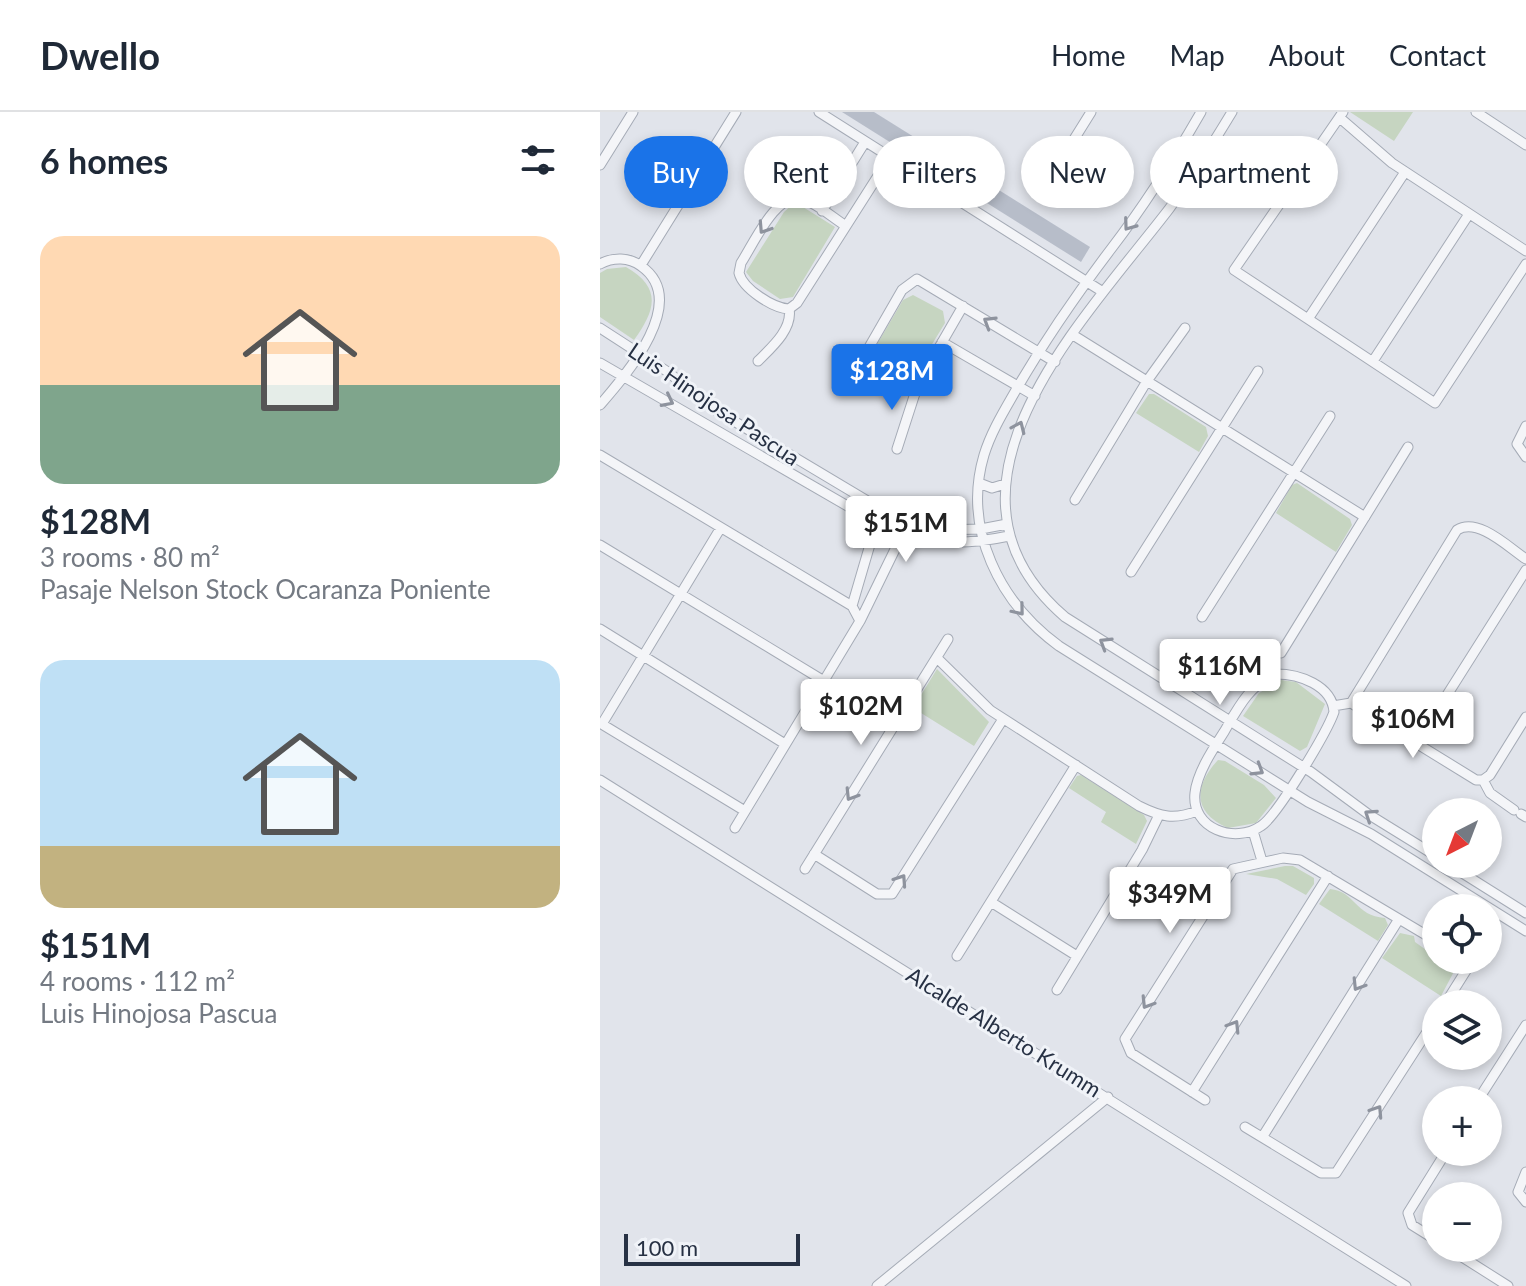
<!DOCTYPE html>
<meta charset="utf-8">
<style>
body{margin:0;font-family:Lato,sans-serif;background:#f2f2f3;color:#1f2937;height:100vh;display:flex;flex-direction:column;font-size:30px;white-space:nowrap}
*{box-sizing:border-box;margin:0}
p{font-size:26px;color:#747a83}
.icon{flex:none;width:44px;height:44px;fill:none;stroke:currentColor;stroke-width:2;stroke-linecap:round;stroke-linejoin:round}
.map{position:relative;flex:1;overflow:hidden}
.details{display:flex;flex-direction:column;background:#fff;width:600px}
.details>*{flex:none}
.banner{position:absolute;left:24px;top:24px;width:760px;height:72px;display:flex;gap:16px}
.needle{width:52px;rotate:222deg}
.fabs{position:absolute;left:822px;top:686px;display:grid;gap:16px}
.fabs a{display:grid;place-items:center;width:80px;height:80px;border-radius:50%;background:#fff;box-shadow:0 4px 12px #0003;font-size:40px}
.scale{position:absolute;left:24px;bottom:20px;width:176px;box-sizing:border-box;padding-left:8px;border:4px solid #273144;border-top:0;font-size:22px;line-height:28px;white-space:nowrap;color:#273144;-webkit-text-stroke:6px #f0f3f8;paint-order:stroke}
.price{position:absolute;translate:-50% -68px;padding:0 18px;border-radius:8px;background:#fff;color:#222;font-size:26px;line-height:52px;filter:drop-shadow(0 2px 4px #0008)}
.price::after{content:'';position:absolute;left:50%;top:48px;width:24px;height:18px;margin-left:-12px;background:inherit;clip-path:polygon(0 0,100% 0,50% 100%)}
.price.selected{background:#1a73e8;color:#fff}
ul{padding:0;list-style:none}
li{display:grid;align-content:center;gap:16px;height:424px;padding:0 40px}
li span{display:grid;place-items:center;height:248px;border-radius:24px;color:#555}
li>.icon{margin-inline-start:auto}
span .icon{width:144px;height:144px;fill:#fffc;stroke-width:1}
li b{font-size:34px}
h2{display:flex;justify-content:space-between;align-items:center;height:96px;padding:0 40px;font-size:34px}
.pill{padding:0 28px;border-radius:36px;background:#fff;box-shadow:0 4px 12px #0003;font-size:28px;line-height:72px}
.pill.selected{background:#1a73e8;color:#fff}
header{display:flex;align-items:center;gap:48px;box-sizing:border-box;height:112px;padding:0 40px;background:#fff;border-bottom:2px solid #e0e1e3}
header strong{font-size:38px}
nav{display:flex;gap:44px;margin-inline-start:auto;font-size:28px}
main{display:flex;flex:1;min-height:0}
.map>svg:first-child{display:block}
.green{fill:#c6d5c1}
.building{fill:#b7bdc9}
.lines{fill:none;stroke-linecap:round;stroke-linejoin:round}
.street-casing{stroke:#a5abb6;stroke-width:11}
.street{stroke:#f4f5f8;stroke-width:9}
.oneway{stroke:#8e939e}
.labels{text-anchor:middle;stroke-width:6;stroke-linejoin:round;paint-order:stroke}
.street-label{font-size:22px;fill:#273144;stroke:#f0f3f8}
</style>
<header>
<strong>Dwello</strong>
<nav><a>Home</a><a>Map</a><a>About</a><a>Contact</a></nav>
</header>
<main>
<section class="details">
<h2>6 homes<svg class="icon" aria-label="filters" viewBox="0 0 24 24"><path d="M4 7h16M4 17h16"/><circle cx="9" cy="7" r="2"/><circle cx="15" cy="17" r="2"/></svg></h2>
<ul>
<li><span style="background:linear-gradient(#ffd9b3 60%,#7fa58c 0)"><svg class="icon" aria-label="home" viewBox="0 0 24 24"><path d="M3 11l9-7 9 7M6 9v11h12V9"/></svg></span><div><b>$128M</b><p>3 rooms · 80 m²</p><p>Pasaje Nelson Stock Ocaranza Poniente</p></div></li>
<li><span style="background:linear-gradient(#bfe0f5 75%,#c2b280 0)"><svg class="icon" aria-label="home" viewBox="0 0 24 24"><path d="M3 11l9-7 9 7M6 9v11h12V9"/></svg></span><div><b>$151M</b><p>4 rooms · 112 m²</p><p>Luis Hinojosa Pascua</p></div></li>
</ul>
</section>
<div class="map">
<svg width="926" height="1174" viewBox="0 0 926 1174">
<rect width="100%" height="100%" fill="#e1e4eb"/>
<path class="green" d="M 750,0 L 813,0 L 794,29 Z
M 195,90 L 235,115 L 193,185 L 180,187 L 153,169 L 146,160 L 184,100 Z
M 26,155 C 63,176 55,199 34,228 L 0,205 L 0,161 L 7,157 Z
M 313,183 L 343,199 L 345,211 L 312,265 L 302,269 L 275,254 L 272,241 L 303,188 Z
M 549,282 L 554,282 L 606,315 L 608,324 L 599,340 L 536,301 Z
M 697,371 L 750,407 L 752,413 L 736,440 L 676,401 L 692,373 Z
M 337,557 L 389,610 L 374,634 L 313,596 Z
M 681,568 L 696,570 L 725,592 L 707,635 L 700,639 L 643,604 L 659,581 Z
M 618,648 L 625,649 L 664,673 L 676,686 L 656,711 L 628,716 C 593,701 593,675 618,648 Z
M 481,663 L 544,703 L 547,709 L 536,732 L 501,710 L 506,700 L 469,676 L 477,664 Z
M 685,754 L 693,754 L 714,766 L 714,772 L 706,783 L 677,767 L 646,762 Z
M 730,777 C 755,779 755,804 785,806 L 788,813 L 778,829 L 719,792 Z
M 800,821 L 814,824 L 815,830 L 836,845 L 836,848 L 852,848 L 858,852 L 841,884 L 782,846 Z"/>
<path class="building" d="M 242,0 L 274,0 L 490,135 L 481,150 Z"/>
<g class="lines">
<defs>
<path id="street" d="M 219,0 L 503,180
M 601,0 C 574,47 544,94 511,137 C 476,183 445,228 416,278 C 404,299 391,320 384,343 C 362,417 400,491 459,534 L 708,690 L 771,722 L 926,819
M 632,0 C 612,33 592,66 569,97 C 484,208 315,376 465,505 L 711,660 L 768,702 L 836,744
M 743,0 L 634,158 L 835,291 L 926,152
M 876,0 L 926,33
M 740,6 L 792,51 L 926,139
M 463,45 L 491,0
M 0,53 L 33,0
M 222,99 L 265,30
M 0,152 C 13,145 29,145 41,154 C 91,189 26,263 0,293
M 41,153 L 136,0
M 189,197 C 173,196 143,177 139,161 L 141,151 C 154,131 177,78 203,87 C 218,92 233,106 246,114
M 189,197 L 197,191 L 290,45
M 708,207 L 805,60
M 0,216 L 68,260 L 112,296 L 301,409 L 341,418 L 381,417 L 407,412
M 473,223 L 765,405
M 342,230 L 435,284
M 158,249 C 171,236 193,217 189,197
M 773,249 L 869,102
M 0,251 L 289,418 C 330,433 367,433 409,424
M 318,272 C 300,281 268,263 264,244 L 302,178 L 317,167 L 455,250
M 244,278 L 247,268 L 264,249
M 926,314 L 917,332 L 926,345
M 297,337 L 318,272 L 363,194
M 0,343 L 252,494 L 260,509
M 379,371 L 392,376 L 405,372
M 475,388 L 547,269 L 585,216
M 0,433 L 224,569
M 531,460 L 658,259
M 252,494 L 276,412
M 602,505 L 730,304
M 0,517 L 185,632
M 681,541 L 808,335
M 337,546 L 390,598 L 539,694 C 561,705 574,708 597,699
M 676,562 C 699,562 732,573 734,600 C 727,620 677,704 661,714 C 635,732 591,717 595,681 C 597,661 613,637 624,620 C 638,596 649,573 676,562 Z
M 751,591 L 857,418 C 878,405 908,435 926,447
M 842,591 L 926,458
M 733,594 L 751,591 L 876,668 L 883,668
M 0,611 L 145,699
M 2,612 L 120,417
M 0,668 L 806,1174
M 883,668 L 890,663 L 926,605
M 883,668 L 890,681 L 914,698
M 921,702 L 926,705
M 135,716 L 260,509 L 302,423
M 653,719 L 662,749
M 214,742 L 277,782 L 292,782 L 403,607
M 848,752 L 926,801
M 205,757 L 348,527
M 391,790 L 477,844
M 888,833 L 889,831
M 357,844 L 476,653
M 457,878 L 542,738 L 559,703
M 845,892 L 867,857 L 865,848
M 592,980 L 728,764
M 605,988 L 531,941 L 525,927 L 633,757 L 683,746 L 700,748 L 836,829
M 878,988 L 926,913
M 645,1015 L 721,1061 L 736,1061 L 836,906
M 663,1024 L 799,807
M 926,1060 L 918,1080 L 926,1090
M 836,1128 L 812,1113 L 808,1101 L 846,1040
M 848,1136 L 908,1174
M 277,1174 L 508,985"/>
</defs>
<use href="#street" class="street-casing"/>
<use href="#street" class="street"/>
</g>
<defs><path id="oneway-chevron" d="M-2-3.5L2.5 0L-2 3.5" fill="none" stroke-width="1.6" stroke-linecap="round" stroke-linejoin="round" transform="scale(2)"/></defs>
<g class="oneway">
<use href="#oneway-chevron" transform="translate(529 113) rotate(126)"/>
<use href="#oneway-chevron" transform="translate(164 116) rotate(123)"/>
<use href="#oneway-chevron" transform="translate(389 210) rotate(-148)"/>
<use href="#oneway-chevron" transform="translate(68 289) rotate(27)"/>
<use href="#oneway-chevron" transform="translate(419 315) rotate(-66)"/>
<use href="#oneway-chevron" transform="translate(419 498) rotate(51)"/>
<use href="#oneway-chevron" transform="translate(505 531) rotate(-148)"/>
<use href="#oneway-chevron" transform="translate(658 658) rotate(32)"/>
<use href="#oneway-chevron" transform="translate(251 683) rotate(122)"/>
<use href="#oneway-chevron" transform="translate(770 703) rotate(-146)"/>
<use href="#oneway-chevron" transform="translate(301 768) rotate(-56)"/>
<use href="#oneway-chevron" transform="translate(758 873) rotate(122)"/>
<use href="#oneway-chevron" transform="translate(547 891) rotate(122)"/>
<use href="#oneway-chevron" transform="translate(634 914) rotate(-58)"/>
<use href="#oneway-chevron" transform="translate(777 999) rotate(-57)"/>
</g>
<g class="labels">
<g class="street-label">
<text transform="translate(114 292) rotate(34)" y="8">Luis Hinojosa Pascua</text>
<text transform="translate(404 920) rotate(32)" y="8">Alcalde Alberto Krumm</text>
</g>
</g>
</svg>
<div class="fabs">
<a><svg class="needle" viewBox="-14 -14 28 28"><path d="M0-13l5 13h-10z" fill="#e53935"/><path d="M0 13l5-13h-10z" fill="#747a83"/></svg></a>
<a><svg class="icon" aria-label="locate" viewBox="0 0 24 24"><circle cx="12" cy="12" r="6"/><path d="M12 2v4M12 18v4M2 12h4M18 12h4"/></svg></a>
<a><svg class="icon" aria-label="layers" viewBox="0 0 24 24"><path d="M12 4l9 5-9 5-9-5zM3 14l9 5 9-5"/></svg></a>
<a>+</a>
<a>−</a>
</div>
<div class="scale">100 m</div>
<b class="price selected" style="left:292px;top:300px">$128M</b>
<b class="price" style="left:306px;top:452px">$151M</b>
<b class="price" style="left:620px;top:595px">$116M</b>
<b class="price" style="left:261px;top:635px">$102M</b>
<b class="price" style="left:813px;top:648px">$106M</b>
<b class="price" style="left:570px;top:823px">$349M</b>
<div class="banner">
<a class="pill selected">Buy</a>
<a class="pill">Rent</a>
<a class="pill">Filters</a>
<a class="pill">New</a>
<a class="pill">Apartment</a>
</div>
</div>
</main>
